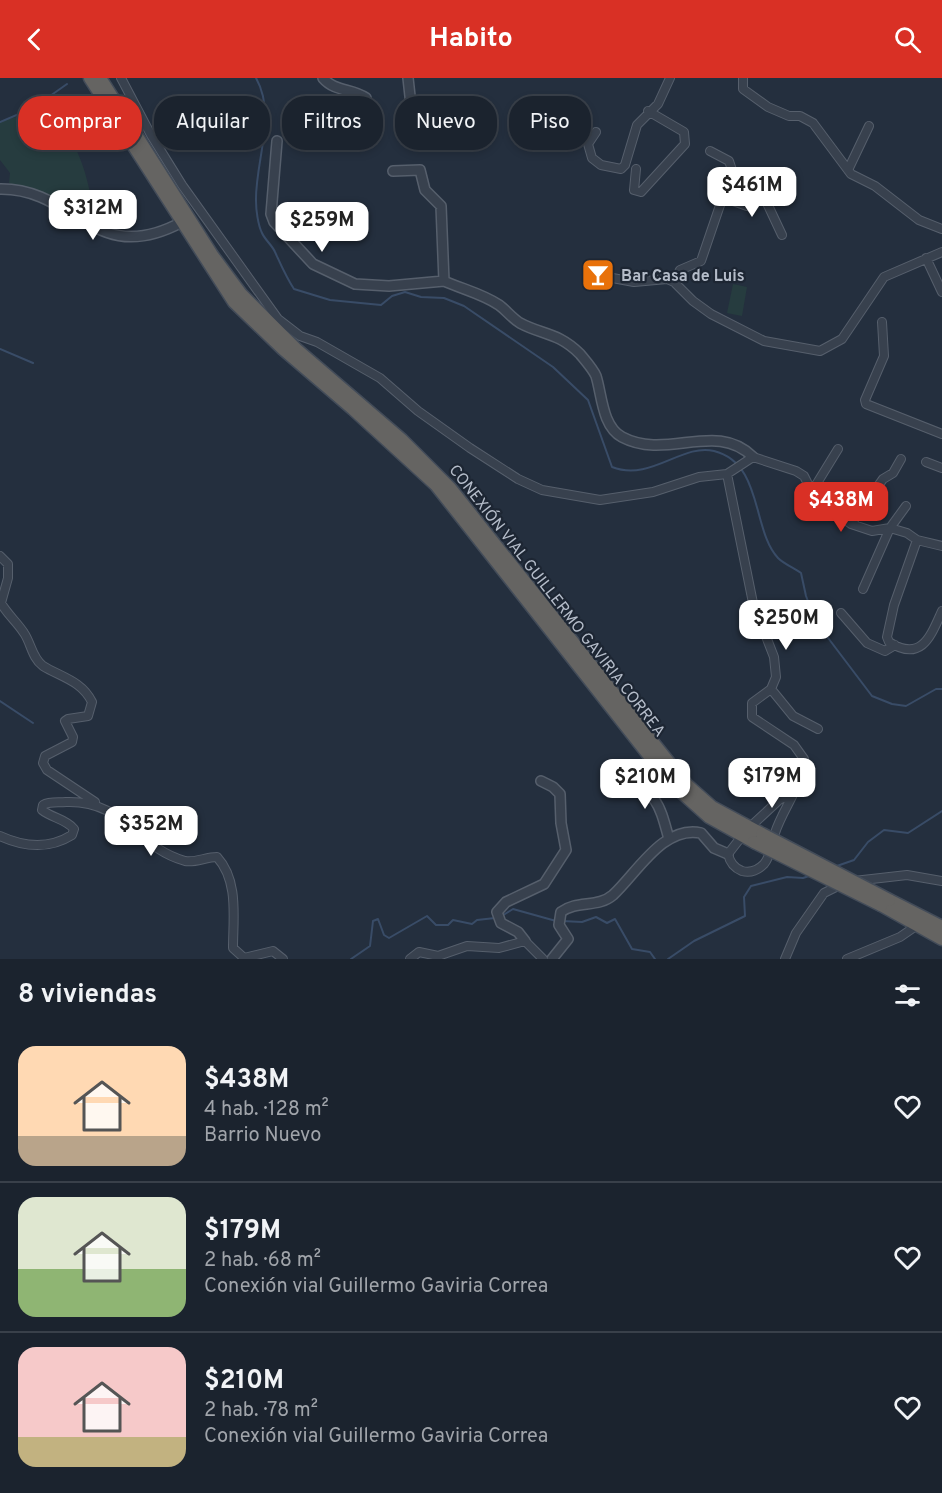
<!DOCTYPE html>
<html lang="es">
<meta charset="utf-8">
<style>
body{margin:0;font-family:Overpass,sans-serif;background:#242b36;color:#f1f3f6;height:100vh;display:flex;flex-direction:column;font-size:22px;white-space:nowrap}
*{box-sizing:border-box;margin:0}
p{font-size:20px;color:#a0a4aa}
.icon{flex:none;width:33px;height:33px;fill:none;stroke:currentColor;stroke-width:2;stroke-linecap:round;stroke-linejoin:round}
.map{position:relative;height:881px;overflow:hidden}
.panel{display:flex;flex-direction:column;background:#1b232e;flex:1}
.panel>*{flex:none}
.hud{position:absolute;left:18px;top:18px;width:600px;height:54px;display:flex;gap:12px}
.price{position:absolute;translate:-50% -51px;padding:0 14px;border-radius:12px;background:#fff;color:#222;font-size:20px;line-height:39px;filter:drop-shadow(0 2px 3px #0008)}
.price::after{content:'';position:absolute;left:50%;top:36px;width:18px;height:14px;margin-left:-9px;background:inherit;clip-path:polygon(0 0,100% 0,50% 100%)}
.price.selected{background:#d93025;color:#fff}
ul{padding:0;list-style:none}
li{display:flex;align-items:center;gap:18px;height:150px;padding:0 18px}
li+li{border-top:2px solid #39404a}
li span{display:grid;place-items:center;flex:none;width:168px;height:120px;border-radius:18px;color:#555}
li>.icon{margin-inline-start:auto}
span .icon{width:72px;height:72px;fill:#fffc;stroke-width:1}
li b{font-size:26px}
h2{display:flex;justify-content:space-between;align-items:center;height:72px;padding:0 18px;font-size:26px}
.pill{padding:0 21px;border-radius:24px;background:#1b232e;box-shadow:0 3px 9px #0003,0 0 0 2px #39404a;font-size:21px;line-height:54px}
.pill.selected{background:#d93025;color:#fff}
header{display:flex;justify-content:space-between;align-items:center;height:78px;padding:0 18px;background:#d93025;color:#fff;font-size:27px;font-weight:700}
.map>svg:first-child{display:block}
.green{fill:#263c3f}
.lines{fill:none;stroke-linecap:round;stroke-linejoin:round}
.stream{stroke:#394c67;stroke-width:2}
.minor-casing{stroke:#565f6c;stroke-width:10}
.tertiary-casing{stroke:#565f6c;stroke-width:12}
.trunk-casing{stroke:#434c59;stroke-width:15}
.minor{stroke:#38414e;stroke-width:8}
.tertiary{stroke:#38414e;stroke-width:9}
.trunk{stroke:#656462;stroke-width:12}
.trunk-bridge-casing{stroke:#434c59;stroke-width:15;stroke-linecap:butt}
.trunk-bridge{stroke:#656462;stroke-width:12}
.labels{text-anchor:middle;stroke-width:4.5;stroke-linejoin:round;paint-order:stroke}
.poi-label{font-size:16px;font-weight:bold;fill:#b4bcc9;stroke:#1d2633;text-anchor:start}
.street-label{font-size:16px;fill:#b4bcc9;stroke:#1d2633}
</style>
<header><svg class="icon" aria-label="back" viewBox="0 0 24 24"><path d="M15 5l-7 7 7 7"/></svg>Habito<svg class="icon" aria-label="search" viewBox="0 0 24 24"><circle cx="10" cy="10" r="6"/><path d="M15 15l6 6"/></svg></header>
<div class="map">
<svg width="942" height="881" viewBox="0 0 942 881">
<rect width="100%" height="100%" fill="#242f3e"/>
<path class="green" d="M 20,38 C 31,42 45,44 56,49 C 77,58 87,99 91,119 C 103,128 130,133 115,155 L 68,128 L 9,105 L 10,95 L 0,82 L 0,43 Z
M 733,206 L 747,209 L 742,238 L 727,235 Z"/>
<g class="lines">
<path class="stream" d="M 256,0 C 277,37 255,84 256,123 C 256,132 258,147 262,155 C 265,162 272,167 275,174 C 281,187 286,199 294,211 L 330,222 L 381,227 L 392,218 L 405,214 L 421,219 L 444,220 L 464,228 L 553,289 L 588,322 L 612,389 C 651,404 682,365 714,373 C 763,385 752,453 778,480 C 784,486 794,490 801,495 L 806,518 L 816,544 L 872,618 L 892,626 L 906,628 L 936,611 L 942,611
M 0,44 L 33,30 L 67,6
M 0,271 L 33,285
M 0,623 L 33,645
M 834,789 L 854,782 L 868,764 L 884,752 L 908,755 L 942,733
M 500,839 L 513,831 L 556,843
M 562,843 L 582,844 L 596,839 L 607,845 L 615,841 L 632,871 L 650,874 L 655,881
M 351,881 L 370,868 L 373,843 L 378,841 L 384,857 L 389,860 L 427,838 L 436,847 L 448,847 L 453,842 L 472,846 L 477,842 L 495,840
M 668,881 L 694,863 L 745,838 L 744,819 L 751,808 L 787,799 L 803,800 L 812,797"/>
<defs>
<path id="minor" d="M 121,0 L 151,57 L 182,107 L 278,241
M 743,0 L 743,11 L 768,29 L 789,38 L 800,38 L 813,45 L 851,96 L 875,108 L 919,142 L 942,151
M 596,54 L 588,66 L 592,80 L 601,87 L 621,91 L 625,87 L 637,47 L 658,26 L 670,0
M 636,91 L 634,112 L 641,114 L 685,66 L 684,54 L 648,33
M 848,92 L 869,48
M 722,119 L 747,128 L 758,121 L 765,121 L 782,157
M 926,180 L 942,214
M 591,196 L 634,204 L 667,201 L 674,204 L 693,223 L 711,236 L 764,263 L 820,273 L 842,261 L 884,199 L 942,174
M 674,204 L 680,192 L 701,183 L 732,92 L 729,83 L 710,73
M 882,244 L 884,278 L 865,322 L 866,326 L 942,356
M 273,249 L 278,241 L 300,258 L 317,264 L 380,300 L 418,333 L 470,370 L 518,401 L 542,412 L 600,422 L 653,414 L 699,399 L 727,396 L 753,379 L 796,393 L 804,398 L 815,420 L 851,446 L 872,453 L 890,450 L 907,455 L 917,462 L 942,468
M 926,384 L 942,390
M 727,396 L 753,525 L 774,579 L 776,599 L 771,611 L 752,625 L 752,639 L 794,667 L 804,681 C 804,705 782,732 775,755 C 772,765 771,778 764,786 C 758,792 750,795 742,793 C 734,790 730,785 728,776 L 742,758
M 811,415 L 838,371
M 851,446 L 883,401 L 893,395 L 901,381
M 917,462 L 894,527 L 887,559 L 889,564 C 922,585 931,557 942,533
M 0,478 L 8,486 L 8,500 L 1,525 C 7,536 17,544 24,555 C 31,565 32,580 43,588 C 61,599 82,603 92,624 L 88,638 L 68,641 L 65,643 L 73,659 L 72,664 L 45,678 L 43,685 L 47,692 L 95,724
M 863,511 L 890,450 L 906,428
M 841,535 L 867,565 L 885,573 L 895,567
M 771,611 L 793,638 L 818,651
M 749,750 L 779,722 L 791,716
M 0,758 C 24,769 48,772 72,757 L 74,751 C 66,741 52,740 42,732 L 43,727 C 50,723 59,725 66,724 C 125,722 135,769 185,783 C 195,785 206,779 217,779 C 239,803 233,840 233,870 L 244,880 L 273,873 L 283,881
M 854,803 L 907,797 L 942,803
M 410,881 L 419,874 L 438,878 L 467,868 L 499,870 L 525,863 L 543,881
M 785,881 L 796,855 L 824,815 L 842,806
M 847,881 L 900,859 L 916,848"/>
<path id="tertiary" d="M 323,0 C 335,14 352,10 366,20
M 408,0 L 412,36 L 410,58
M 277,63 L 271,136 L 274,144 L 313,186 L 355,206 L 389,208 L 444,203
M 393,93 L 420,92 L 425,112 L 441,128 L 444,203 C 462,211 483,216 499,227 C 506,232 512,240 520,245 C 542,257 558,254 580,276 C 584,281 593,291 596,298 C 602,317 602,348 622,359 C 667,383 716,342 753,379
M 0,111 C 76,110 94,191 182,144
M 624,700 C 658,717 659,725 669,761
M 525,863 L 518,854 L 501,845 L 497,834 L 506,824 L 544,806 L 566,772 L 561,745 L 560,716 L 553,709 L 541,703
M 552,881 L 568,861 L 559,847 L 561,834 C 577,822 598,830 613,817 C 637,795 663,747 701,755 L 714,770 L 728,776"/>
<path id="trunk" d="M 90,0 L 234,224 L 283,271 L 353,331 L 436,407 L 670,704 L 709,739 L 754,764
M 100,0 L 212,177 L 241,216 L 296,271 L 402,362 L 450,410 L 686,706 L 712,729 L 762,756
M 889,822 L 942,849
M 881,827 L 942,861"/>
</defs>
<use href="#minor" class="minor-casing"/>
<use href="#tertiary" class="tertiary-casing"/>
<use href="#trunk" class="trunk-casing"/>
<use href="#minor" class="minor"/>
<use href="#tertiary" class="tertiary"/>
<use href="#trunk" class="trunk"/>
<defs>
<path id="trunk-bridge" d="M 762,756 L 889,822
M 754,764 L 881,827"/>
</defs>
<use href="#trunk-bridge" class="trunk-bridge-casing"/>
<use href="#trunk-bridge" class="trunk-bridge"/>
</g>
<defs>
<symbol id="bar-square" viewBox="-11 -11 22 22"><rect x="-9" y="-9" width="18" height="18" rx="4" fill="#e8710a" stroke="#1d2633"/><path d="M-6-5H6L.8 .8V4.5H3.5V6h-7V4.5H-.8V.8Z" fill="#fff"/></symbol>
</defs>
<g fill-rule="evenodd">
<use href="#bar-square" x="579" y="178" width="38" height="38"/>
</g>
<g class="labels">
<g class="poi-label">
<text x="621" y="203">Bar Casa de Luis</text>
</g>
<g class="street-label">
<text transform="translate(558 522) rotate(52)" y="6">CONEXIÓN VIAL GUILLERMO GAVIRIA CORREA</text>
</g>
</g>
</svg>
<b class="price" style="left:752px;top:140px">$461M</b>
<b class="price" style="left:93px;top:163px">$312M</b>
<b class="price" style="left:322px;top:175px">$259M</b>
<b class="price selected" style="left:841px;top:455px">$438M</b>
<b class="price" style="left:786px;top:573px">$250M</b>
<b class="price" style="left:772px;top:731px">$179M</b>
<b class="price" style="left:645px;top:732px">$210M</b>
<b class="price" style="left:151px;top:779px">$352M</b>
<div class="hud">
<a class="pill selected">Comprar</a>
<a class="pill">Alquilar</a>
<a class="pill">Filtros</a>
<a class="pill">Nuevo</a>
<a class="pill">Piso</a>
</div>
</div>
<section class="panel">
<h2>8 viviendas<svg class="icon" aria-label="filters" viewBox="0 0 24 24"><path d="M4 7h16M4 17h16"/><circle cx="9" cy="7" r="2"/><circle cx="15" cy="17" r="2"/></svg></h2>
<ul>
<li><span style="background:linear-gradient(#ffd9b3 75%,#b9a48a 0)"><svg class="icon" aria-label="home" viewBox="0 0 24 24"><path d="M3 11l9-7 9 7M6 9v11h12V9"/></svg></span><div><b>$438M</b><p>4 hab. · 128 m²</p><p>Barrio Nuevo</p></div><svg class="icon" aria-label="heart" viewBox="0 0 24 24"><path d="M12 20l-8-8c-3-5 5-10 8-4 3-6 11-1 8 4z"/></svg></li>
<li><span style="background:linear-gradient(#dfe7d0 60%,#8fb573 0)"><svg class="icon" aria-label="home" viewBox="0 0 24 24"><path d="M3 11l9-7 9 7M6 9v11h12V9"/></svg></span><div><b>$179M</b><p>2 hab. · 68 m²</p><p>Conexión vial Guillermo Gaviria Correa</p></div><svg class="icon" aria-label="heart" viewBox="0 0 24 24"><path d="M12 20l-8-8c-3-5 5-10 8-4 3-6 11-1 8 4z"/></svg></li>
<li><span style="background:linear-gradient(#f6c9c9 75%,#c2b280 0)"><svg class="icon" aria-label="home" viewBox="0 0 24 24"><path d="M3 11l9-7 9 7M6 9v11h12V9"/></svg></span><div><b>$210M</b><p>2 hab. · 78 m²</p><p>Conexión vial Guillermo Gaviria Correa</p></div><svg class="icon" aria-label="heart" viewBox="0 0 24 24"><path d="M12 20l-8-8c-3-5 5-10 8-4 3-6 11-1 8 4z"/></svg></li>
</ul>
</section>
